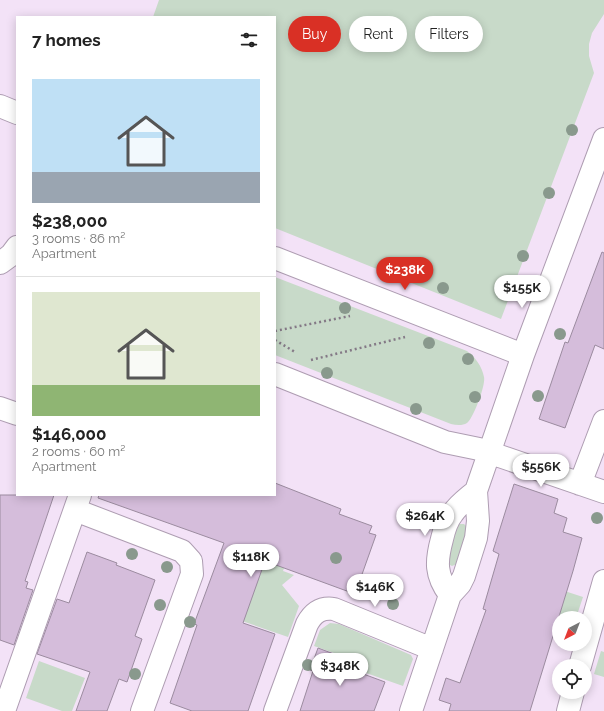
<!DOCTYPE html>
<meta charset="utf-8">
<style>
body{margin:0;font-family:Raleway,sans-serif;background:#f6f6f6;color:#222;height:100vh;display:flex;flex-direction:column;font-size:15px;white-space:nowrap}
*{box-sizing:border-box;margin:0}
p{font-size:13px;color:#767676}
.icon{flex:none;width:22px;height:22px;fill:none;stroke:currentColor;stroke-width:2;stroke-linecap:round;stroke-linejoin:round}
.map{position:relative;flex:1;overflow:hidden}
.sheet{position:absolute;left:16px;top:16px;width:260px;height:480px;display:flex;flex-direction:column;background:#fff;border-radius:0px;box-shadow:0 2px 10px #0003}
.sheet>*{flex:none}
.top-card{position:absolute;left:288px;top:16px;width:256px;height:36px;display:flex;gap:8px}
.needle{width:26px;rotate:222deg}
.buttons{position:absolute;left:552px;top:611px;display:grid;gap:8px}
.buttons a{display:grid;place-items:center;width:40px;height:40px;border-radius:50%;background:#fff;box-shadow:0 2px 10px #0003;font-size:20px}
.price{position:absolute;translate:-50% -34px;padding:0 9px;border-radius:14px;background:#fff;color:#222;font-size:13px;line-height:26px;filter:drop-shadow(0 1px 2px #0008)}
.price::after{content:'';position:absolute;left:50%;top:24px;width:12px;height:9px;margin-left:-6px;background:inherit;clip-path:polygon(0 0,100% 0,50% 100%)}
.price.on{background:#d93025;color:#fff}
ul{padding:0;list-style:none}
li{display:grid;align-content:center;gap:8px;height:212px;padding:0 16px}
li+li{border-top:1px solid #e0e0e0}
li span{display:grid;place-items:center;height:124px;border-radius:0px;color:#555}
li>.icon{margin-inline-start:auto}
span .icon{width:72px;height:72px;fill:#fffc;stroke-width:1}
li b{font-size:17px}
h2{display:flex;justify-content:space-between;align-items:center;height:48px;padding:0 16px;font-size:17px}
.pill{padding:0 14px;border-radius:18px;background:#fff;box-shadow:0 2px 10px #0003;font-size:14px;line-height:36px}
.pill.on{background:#d93025;color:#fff}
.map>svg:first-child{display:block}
.green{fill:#c8dac9}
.building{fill:#d5bddb;stroke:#9b8b9f}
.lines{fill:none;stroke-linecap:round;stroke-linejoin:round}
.street-casing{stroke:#ae9db2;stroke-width:24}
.path{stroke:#847986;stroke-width:2.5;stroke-dasharray:2 3;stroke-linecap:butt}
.street{stroke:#fff;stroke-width:22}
.tree{fill:#89998d}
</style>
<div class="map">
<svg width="604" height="711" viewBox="0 0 604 711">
<rect width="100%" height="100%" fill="#f3e2f7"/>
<path class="green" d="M 159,0 L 604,0 L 604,14 L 592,33 L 589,44 L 589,56 L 594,73 L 501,319 L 275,228 L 275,17 L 153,17 Z
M 275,277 L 467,351 C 475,357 482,366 484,377 C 486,385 473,419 467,423 C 462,426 456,425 451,424 L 275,355 Z
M 278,522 L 298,529 L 283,571 L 294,575 L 282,585 L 299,606 L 288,637 L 242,621 Z
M 459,524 L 464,524 L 468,528 L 457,564 L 452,566 L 448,564 L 454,529 Z
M 537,582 L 583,597 L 576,618 L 569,618 L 530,605 Z
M 330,623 L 339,624 L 411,655 L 413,659 L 403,686 L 349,667 L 351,659 L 314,646 L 320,630 Z
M 601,651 L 604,652 L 604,677 L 594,674 Z
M 39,661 L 85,678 L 72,711 L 62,711 L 26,698 Z"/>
<path class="building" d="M 602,252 L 604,253 L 604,349 L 595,345 L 565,428 L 539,419 L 565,342 L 568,343 Z
M 275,483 L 341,509 L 339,514 L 372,526 L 369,533 L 376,535 L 355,594 L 265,561 L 243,623 L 275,634 L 248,711 L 192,711 L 170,703 L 197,625 L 194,624 L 224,543 L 98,498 L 99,495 L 275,495 Z
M 514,484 L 558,499 L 554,513 L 567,518 L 563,532 L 582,538 L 573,571 L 530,711 L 449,711 L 451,704 L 439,700 L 446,678 L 460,683 L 486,610 L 483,609 L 499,554 L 493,551 Z
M 0,495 L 54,495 L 25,581 L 28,582 L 26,588 L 33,590 L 14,645 L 0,640 Z
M 87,552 L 117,563 L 116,565 L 155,580 L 135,636 L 142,639 L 127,682 L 119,679 L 107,711 L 76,711 L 90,672 L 37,654 L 57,599 L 69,603 Z
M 318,648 L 350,660 L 347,668 L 385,682 L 374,711 L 300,711 L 313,671 L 310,670 Z"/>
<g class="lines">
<defs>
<path id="street" d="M 0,106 L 17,113
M 275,258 L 523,355
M 0,263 L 11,255 L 17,247
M 275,374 L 445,442 L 479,449 L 604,492
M 0,408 L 17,414
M 580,484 L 604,421
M 75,510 L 182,551 L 191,561 L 192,574 L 142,711
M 450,595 C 435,575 436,561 442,539 C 444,530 447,520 453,513 C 459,504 468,498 476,491
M 580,666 L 604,581
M 4,711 L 80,495
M 275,711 L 307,624 C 313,613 321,607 334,609 L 432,649
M 411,711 L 450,595 L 460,584 L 464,576 L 476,538 L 478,521 L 476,491 L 523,355 L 604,139
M 568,711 L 573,692"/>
</defs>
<use href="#street" class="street-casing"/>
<path class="path" d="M 275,331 L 350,316
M 275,340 L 295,352
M 311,360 L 405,337"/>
<use href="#street" class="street"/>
</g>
<g class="tree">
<circle cx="572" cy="130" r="6"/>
<circle cx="549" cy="193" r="6"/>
<circle cx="523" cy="256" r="6"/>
<circle cx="387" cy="269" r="6"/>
<circle cx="443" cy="288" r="6"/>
<circle cx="345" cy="308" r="6"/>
<circle cx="560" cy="334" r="6"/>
<circle cx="429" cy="343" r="6"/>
<circle cx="468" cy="359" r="6"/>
<circle cx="327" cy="373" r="6"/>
<circle cx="538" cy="396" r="6"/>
<circle cx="475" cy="397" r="6"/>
<circle cx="416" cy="409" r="6"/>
<circle cx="597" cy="518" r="6"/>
<circle cx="132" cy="554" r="6"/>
<circle cx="336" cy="558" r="6"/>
<circle cx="167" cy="567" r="6"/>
<circle cx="377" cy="585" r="6"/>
<circle cx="393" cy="604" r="6"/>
<circle cx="160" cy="605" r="6"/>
<circle cx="190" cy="622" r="6"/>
<circle cx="308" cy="665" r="6"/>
<circle cx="135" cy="674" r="6"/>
</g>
</svg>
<div class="buttons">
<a><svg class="needle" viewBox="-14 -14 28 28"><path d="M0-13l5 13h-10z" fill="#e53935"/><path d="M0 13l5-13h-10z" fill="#767676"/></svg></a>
<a><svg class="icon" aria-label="locate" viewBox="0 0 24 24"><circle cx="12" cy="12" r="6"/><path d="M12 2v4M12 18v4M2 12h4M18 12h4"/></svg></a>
</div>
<b class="price on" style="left:405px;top:291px">$238K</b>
<b class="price" style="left:522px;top:309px">$155K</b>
<b class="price" style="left:541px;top:488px">$556K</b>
<b class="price" style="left:425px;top:537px">$264K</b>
<b class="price" style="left:251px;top:578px">$118K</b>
<b class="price" style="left:375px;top:608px">$146K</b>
<b class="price" style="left:340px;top:687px">$348K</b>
<div class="top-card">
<a class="pill on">Buy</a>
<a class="pill">Rent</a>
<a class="pill">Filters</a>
</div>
<section class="sheet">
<h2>7 homes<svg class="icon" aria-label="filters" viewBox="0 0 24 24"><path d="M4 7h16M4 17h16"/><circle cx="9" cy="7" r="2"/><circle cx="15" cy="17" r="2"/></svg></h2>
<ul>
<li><span style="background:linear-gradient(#bfe0f5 75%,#9aa5b1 0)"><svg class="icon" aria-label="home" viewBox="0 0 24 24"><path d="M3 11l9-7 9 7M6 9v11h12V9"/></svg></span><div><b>$238,000</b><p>3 rooms · 86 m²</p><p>Apartment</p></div></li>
<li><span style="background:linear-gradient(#dfe7d0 75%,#8fb573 0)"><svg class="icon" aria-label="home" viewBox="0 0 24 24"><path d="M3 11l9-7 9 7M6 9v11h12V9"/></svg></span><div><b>$146,000</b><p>2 rooms · 60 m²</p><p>Apartment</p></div></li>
</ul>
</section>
</div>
